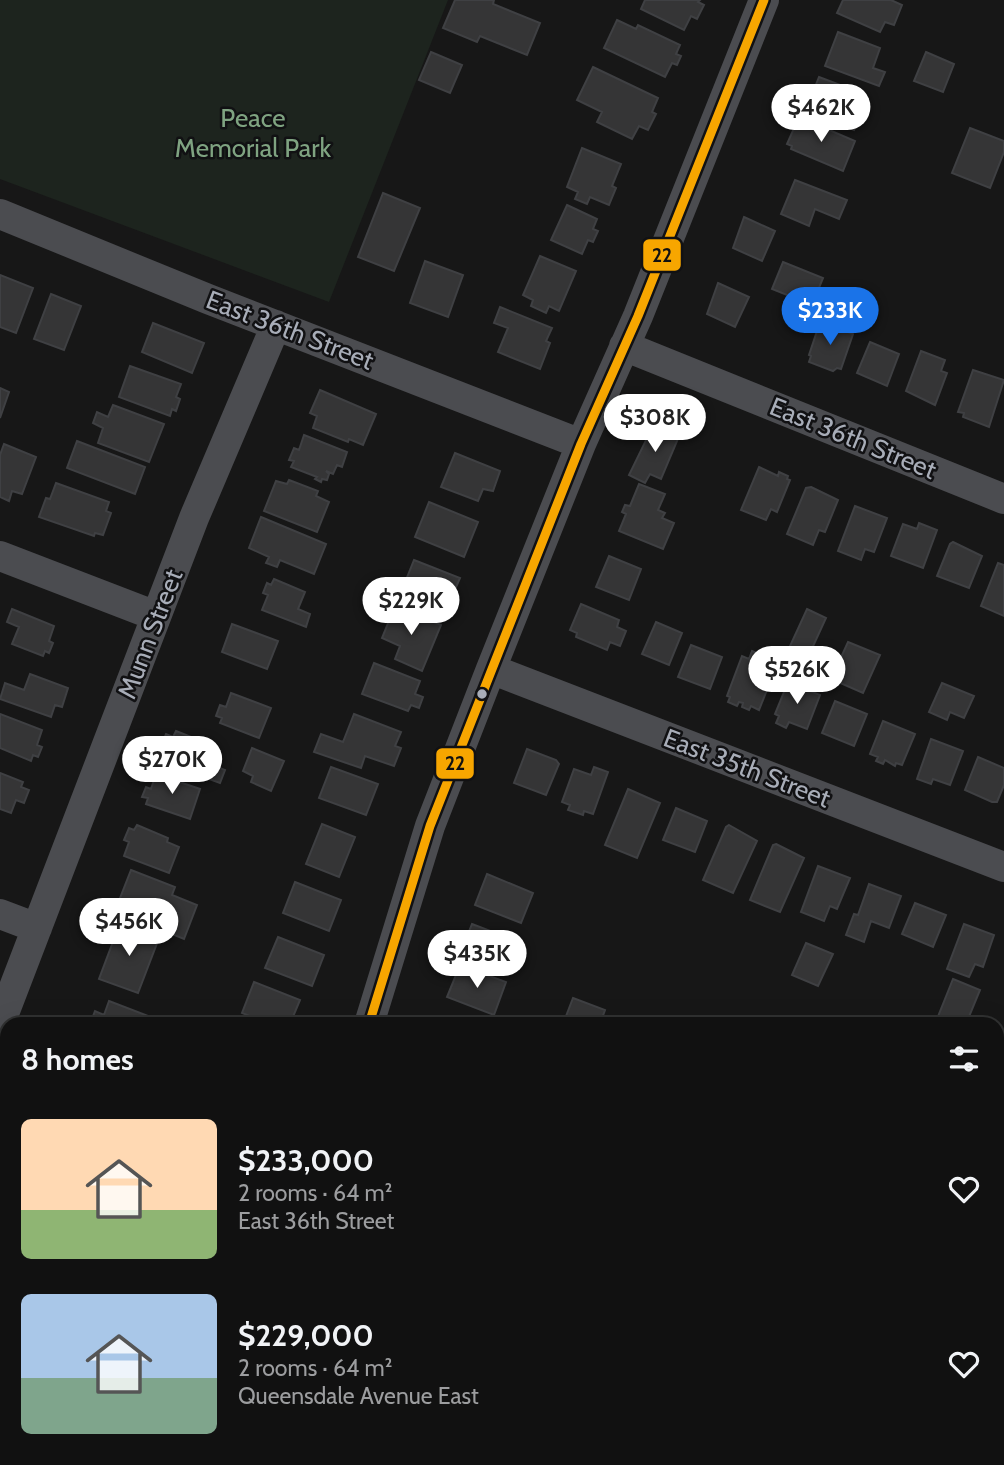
<!DOCTYPE html>
<meta charset="utf-8">
<style>
body{margin:0;font-family:Cabin,sans-serif;background:#1a1a1a;color:#f1f3f6;height:100vh;display:flex;flex-direction:column;font-size:26px;white-space:nowrap}
*{box-sizing:border-box;margin:0}
p{font-size:23px;color:#9c9d9f}
.icon{flex:none;width:38px;height:38px;fill:none;stroke:currentColor;stroke-width:2;stroke-linecap:round;stroke-linejoin:round}
.map{position:relative;flex:1;overflow:hidden}
.sheet{position:absolute;left:0px;top:1017px;width:1004px;height:450px;display:flex;flex-direction:column;background:#111;border-radius:21px 21px 0 0;box-shadow:0 7px 28px #0002,0 0 0 2px #303131}
.sheet>*{flex:none}
.price{position:absolute;translate:-50% -60px;padding:0 16px;border-radius:24px;background:#fff;color:#222;font-size:23px;line-height:46px;filter:drop-shadow(0 2px 4px #0008)}
.price::after{content:'';position:absolute;left:50%;top:42px;width:21px;height:16px;margin-left:-10px;background:inherit;clip-path:polygon(0 0,100% 0,50% 100%)}
.price.selected{background:#1a73e8;color:#fff}
ul{padding:0;list-style:none}
li{display:flex;align-items:center;gap:21px;height:175px;padding:0 21px}
li span{display:grid;place-items:center;flex:none;width:196px;height:140px;border-radius:10px;color:#555}
li>.icon{margin-inline-start:auto}
span .icon{width:84px;height:84px;fill:#fffc;stroke-width:1}
li b{font-size:30px}
h2{display:flex;justify-content:space-between;align-items:center;height:84px;padding:0 21px;font-size:30px}
.map>svg:first-child{display:block}
.green{fill:#1d241e}
.building{fill:#353536;stroke:#3f4043;stroke-width:2}
.lines{fill:none;stroke-linecap:round;stroke-linejoin:round}
.street{stroke:#4b4c50;stroke-width:30}
.bus-1-casing{stroke:#111113;stroke-width:14}
.bus-1{stroke:#f7a600;stroke-width:9}
.bus-dot{fill:#a8adb8;stroke:#111113;stroke-width:2.5}
.labels{text-anchor:middle;stroke-width:5;stroke-linejoin:round;paint-order:stroke}
.park-label{font-size:26px;fill:#7fa381;stroke:#111113}
.street-label{font-size:26px;fill:#a8adb8;stroke:#111113}
.line-badge{stroke:#111113;stroke-width:2.5}
.pale-badge-label{font-size:19px;text-anchor:middle;font-weight:bold;fill:#111}
</style>
<div class="map">
<svg width="1004" height="1465" viewBox="0 0 1004 1465">
<rect width="100%" height="100%" fill="#171717"/>
<path class="green" d="M 0,0 L 448,0 L 329,302 L 0,179 Z"/>
<path class="building" d="M 455,0 L 494,0 L 493,4 L 540,23 L 527,55 L 480,36 L 477,42 L 443,28 Z
M 645,0 L 700,0 L 698,2 L 704,5 L 697,19 L 691,16 L 684,30 L 641,9 Z
M 843,0 L 891,0 L 902,5 L 894,25 L 885,22 L 880,32 L 837,13 Z
M 617,20 L 636,29 L 638,25 L 680,45 L 676,54 L 681,56 L 677,65 L 672,63 L 665,77 L 604,48 Z
M 838,32 L 880,48 L 873,68 L 885,72 L 879,86 L 825,66 Z
M 431,52 L 462,65 L 450,93 L 419,80 Z
M 926,52 L 954,64 L 943,92 L 914,81 Z
M 593,67 L 658,98 L 652,112 L 656,114 L 648,130 L 639,126 L 632,139 L 597,122 L 602,112 L 577,100 Z
M 819,77 L 851,89 L 843,110 L 859,117 L 854,130 L 805,110 L 809,100 L 805,98 L 808,90 L 813,92 Z
M 799,117 L 855,141 L 843,171 L 791,149 L 792,146 L 787,144 Z
M 970,128 L 1004,141 L 1004,152 L 990,188 L 952,173 Z
M 582,148 L 621,164 L 612,186 L 616,188 L 609,205 L 590,197 L 587,204 L 575,199 L 578,192 L 567,187 Z
M 795,180 L 847,200 L 839,219 L 815,209 L 809,226 L 781,214 Z
M 383,193 L 420,208 L 394,271 L 358,257 Z
M 567,205 L 597,219 L 593,229 L 598,231 L 593,242 L 588,240 L 582,254 L 551,240 Z
M 744,217 L 775,231 L 762,261 L 733,248 Z
M 540,256 L 576,271 L 559,311 L 549,306 L 546,313 L 531,306 L 533,300 L 523,295 Z
M 425,261 L 463,275 L 448,317 L 410,303 Z
M 783,262 L 823,278 L 812,305 L 772,289 Z
M 0,275 L 33,288 L 16,333 L 0,327 Z
M 718,283 L 749,297 L 735,327 L 707,314 Z
M 51,294 L 81,306 L 64,350 L 34,339 Z
M 500,307 L 552,328 L 546,341 L 550,343 L 540,369 L 498,352 L 508,328 L 494,323 Z
M 820,322 L 853,334 L 841,369 L 837,368 L 833,371 L 809,362 L 811,356 L 809,355 Z
M 153,323 L 204,343 L 192,373 L 142,352 Z
M 870,342 L 899,354 L 887,386 L 857,373 Z
M 921,351 L 945,360 L 941,371 L 947,373 L 935,405 L 906,391 Z
M 130,366 L 181,384 L 176,397 L 180,399 L 176,411 L 172,409 L 170,416 L 119,397 Z
M 973,370 L 1004,380 L 989,427 L 963,417 L 964,413 L 958,412 Z
M 0,388 L 9,392 L 0,418 Z
M 320,390 L 376,414 L 363,445 L 349,439 L 348,442 L 313,428 L 317,416 L 310,413 Z
M 113,405 L 164,424 L 149,462 L 98,443 L 103,428 L 93,423 L 97,412 L 108,417 Z
M 660,423 L 680,434 L 661,479 L 650,474 L 645,483 L 629,475 L 648,436 L 652,438 Z
M 304,435 L 347,452 L 342,467 L 337,465 L 333,474 L 326,471 L 329,474 L 327,480 L 322,479 L 321,482 L 315,479 L 317,477 L 291,467 L 294,461 L 289,460 L 294,448 L 299,450 Z
M 77,441 L 145,467 L 135,494 L 67,468 Z
M 4,444 L 36,457 L 22,494 L 12,491 L 9,501 L 0,497 L 0,455 Z
M 455,453 L 500,471 L 493,491 L 483,489 L 478,501 L 441,487 Z
M 759,467 L 778,476 L 779,472 L 788,476 L 787,479 L 790,480 L 777,512 L 771,509 L 766,520 L 741,510 Z
M 289,480 L 318,491 L 316,496 L 329,502 L 317,532 L 264,511 L 276,481 L 287,484 Z
M 56,483 L 109,502 L 106,511 L 111,513 L 103,535 L 95,533 L 94,536 L 39,517 L 46,498 L 50,499 Z
M 639,484 L 665,494 L 658,510 L 665,513 L 662,518 L 674,523 L 663,549 L 619,531 L 626,514 L 622,512 L 625,505 L 630,506 Z
M 811,487 L 838,500 L 825,532 L 819,530 L 813,545 L 787,534 L 806,488 Z
M 429,502 L 478,522 L 464,557 L 415,537 Z
M 855,506 L 887,518 L 874,552 L 865,549 L 861,560 L 838,551 Z
M 261,517 L 326,544 L 314,574 L 280,560 L 277,567 L 266,563 L 269,557 L 249,548 Z
M 919,523 L 937,530 L 923,568 L 891,556 L 903,524 L 917,529 Z
M 953,542 L 982,556 L 969,588 L 937,576 L 950,544 Z
M 609,556 L 641,569 L 629,600 L 596,587 Z
M 414,560 L 460,578 L 447,608 L 402,590 Z
M 998,563 L 1004,565 L 1004,616 L 981,606 Z
M 274,579 L 305,592 L 298,609 L 310,614 L 306,627 L 262,610 L 268,595 L 263,593 L 267,583 L 271,585 Z
M 581,604 L 619,620 L 617,627 L 626,631 L 620,646 L 610,642 L 607,650 L 576,637 L 577,633 L 570,630 Z
M 395,606 L 441,625 L 422,671 L 395,659 L 400,646 L 382,638 Z
M 12,609 L 54,626 L 49,641 L 53,643 L 49,653 L 45,651 L 43,656 L 12,644 L 19,627 L 7,622 Z
M 807,609 L 826,618 L 804,666 L 785,657 Z
M 656,622 L 682,633 L 669,665 L 642,654 Z
M 232,624 L 278,641 L 267,669 L 222,652 Z
M 848,642 L 880,655 L 863,693 L 831,679 Z
M 691,645 L 722,657 L 710,689 L 678,677 Z
M 752,651 L 778,662 L 759,710 L 751,706 L 749,710 L 742,707 L 743,703 L 739,702 L 737,706 L 728,702 L 730,697 L 727,696 L 742,656 L 749,659 Z
M 374,663 L 420,681 L 415,694 L 423,697 L 419,708 L 411,705 L 408,711 L 362,694 Z
M 30,674 L 68,688 L 62,707 L 55,705 L 51,717 L 0,699 L 5,683 L 24,690 Z
M 788,682 L 820,695 L 807,729 L 789,722 L 786,728 L 776,723 L 779,716 L 775,714 Z
M 942,683 L 974,696 L 964,718 L 950,712 L 947,720 L 929,712 Z
M 231,693 L 271,708 L 259,738 L 220,723 L 222,718 L 216,716 L 220,705 L 226,707 Z
M 835,701 L 867,714 L 854,746 L 822,733 Z
M 0,714 L 42,730 L 37,745 L 42,747 L 38,757 L 33,755 L 31,761 L 0,748 Z
M 354,714 L 401,732 L 395,746 L 401,748 L 394,766 L 365,756 L 361,768 L 314,752 L 321,734 L 343,742 Z
M 883,721 L 915,734 L 902,765 L 896,763 L 895,766 L 885,760 L 883,764 L 876,761 L 878,757 L 870,754 Z
M 176,731 L 204,742 L 197,759 L 225,770 L 220,783 L 162,762 L 169,746 L 162,744 L 166,734 L 173,737 Z
M 931,739 L 963,751 L 950,785 L 933,779 L 931,784 L 917,779 Z
M 252,748 L 284,761 L 271,791 L 251,782 L 253,776 L 243,771 Z
M 527,749 L 556,760 L 559,764 L 546,795 L 514,783 Z
M 978,757 L 1004,768 L 1004,785 L 997,802 L 992,802 L 965,790 Z
M 331,767 L 378,784 L 366,815 L 319,798 Z
M 594,767 L 608,772 L 593,814 L 584,811 L 583,815 L 568,810 L 570,805 L 562,802 L 574,769 L 591,775 Z
M 0,773 L 23,782 L 21,787 L 29,790 L 24,803 L 16,800 L 11,813 L 0,809 Z
M 156,774 L 200,789 L 190,819 L 146,804 L 148,798 L 142,797 L 146,787 L 151,789 Z
M 628,789 L 660,803 L 637,858 L 605,845 Z
M 676,808 L 707,821 L 695,852 L 663,840 Z
M 322,824 L 355,837 L 339,877 L 306,864 Z
M 137,825 L 168,838 L 167,842 L 179,847 L 169,873 L 124,856 L 129,842 L 124,840 L 129,828 L 134,830 Z
M 729,825 L 757,841 L 733,893 L 703,880 L 726,827 Z
M 776,844 L 804,858 L 780,912 L 750,900 L 773,845 Z
M 818,866 L 850,878 L 837,909 L 830,906 L 824,921 L 801,912 Z
M 131,870 L 175,887 L 172,895 L 197,905 L 184,939 L 115,911 Z
M 487,874 L 533,893 L 521,923 L 475,905 Z
M 295,882 L 341,900 L 329,931 L 283,913 Z
M 869,884 L 901,896 L 889,928 L 871,921 L 864,942 L 846,935 L 854,914 L 858,915 Z
M 915,903 L 946,915 L 933,947 L 902,934 Z
M 120,923 L 159,938 L 138,993 L 99,979 Z
M 472,924 L 519,942 L 506,974 L 459,956 Z
M 964,924 L 994,935 L 983,967 L 975,964 L 969,977 L 947,969 Z
M 278,937 L 324,955 L 312,986 L 265,968 Z
M 806,943 L 833,954 L 818,986 L 792,975 Z
M 460,965 L 506,982 L 494,1015 L 447,997 Z
M 953,979 L 980,990 L 966,1024 L 935,1024 Z
M 254,982 L 300,1000 L 290,1024 L 270,1024 L 242,1013 Z
M 573,998 L 605,1010 L 600,1024 L 563,1024 Z
M 109,1001 L 151,1017 L 149,1024 L 90,1024 L 95,1011 L 104,1015 Z
M 998,1174 L 1004,1176 L 1002,1230 L 998,1228 Z
M 0,1318 L 7,1320 L 7,1360 L 0,1357 Z
M 274,1460 L 323,1460 L 337,1465 L 272,1465 Z
M 753,1460 L 792,1460 L 790,1465 L 751,1465 Z"/>
<g class="lines">
<path class="street" d="M 0,214 L 208,299 L 581,444
M 624,346 L 1004,499
M 0,556 L 156,616
M 491,669 L 1004,867
M 0,914 L 37,928
M 0,1024 L 194,518 L 276,325
M 369,1024 L 430,826 L 491,669 L 581,444 L 638,316 L 764,0
M 0,1273 L 7,1276
M 998,1299 L 1004,1302
M 485,1460 L 499,1465
M 192,1465 L 195,1460"/>
<defs>
<path id="bus-1" d="M 369,1024 L 430,826 L 581,444 L 638,316 L 764,0"/>
</defs>
<use href="#bus-1" class="bus-1-casing"/>
<use href="#bus-1" class="bus-1"/>
</g>
<circle class="bus-dot" cx="482" cy="694" r="6"/>
<g class="labels">
<g class="park-label">
<text x="253" y="127">Peace<tspan x="253" dy="30">Memorial Park</tspan></text>
</g>
<g class="street-label">
<text transform="translate(290 330) rotate(21)" y="9">East 36th Street</text>
<text transform="translate(853 438) rotate(22)" y="9">East 36th Street</text>
<text transform="translate(150 634) rotate(-69)" y="9">Munn Street</text>
<text transform="translate(747 768) rotate(21)" y="9">East 35th Street</text>
</g>
</g>
<g class="line-badge">
<rect x="642" y="238" width="40" height="34" rx="7" fill="#f7a600"/>
<rect x="435" y="747" width="40" height="33" rx="7" fill="#f7a600"/>
</g>
<g class="pale-badge-label">
<text x="662" y="262">22</text>
<text x="455" y="770">22</text>
</g>
</svg>
<b class="price" style="left:821px;top:144px">$462K</b>
<b class="price selected" style="left:830px;top:347px">$233K</b>
<b class="price" style="left:655px;top:454px">$308K</b>
<b class="price" style="left:411px;top:637px">$229K</b>
<b class="price" style="left:797px;top:706px">$526K</b>
<b class="price" style="left:172px;top:796px">$270K</b>
<b class="price" style="left:129px;top:958px">$456K</b>
<b class="price" style="left:477px;top:990px">$435K</b>
<section class="sheet">
<h2>8 homes<svg class="icon" aria-label="filters" viewBox="0 0 24 24"><path d="M4 7h16M4 17h16"/><circle cx="9" cy="7" r="2"/><circle cx="15" cy="17" r="2"/></svg></h2>
<ul>
<li><span style="background:linear-gradient(#ffd9b3 65%,#8fb573 0)"><svg class="icon" aria-label="home" viewBox="0 0 24 24"><path d="M3 11l9-7 9 7M6 9v11h12V9"/></svg></span><div><b>$233,000</b><p>2 rooms · 64 m²</p><p>East 36th Street</p></div><svg class="icon" aria-label="heart" viewBox="0 0 24 24"><path d="M12 20l-8-8c-3-5 5-10 8-4 3-6 11-1 8 4z"/></svg></li>
<li><span style="background:linear-gradient(#a9c7e8 60%,#7fa58c 0)"><svg class="icon" aria-label="home" viewBox="0 0 24 24"><path d="M3 11l9-7 9 7M6 9v11h12V9"/></svg></span><div><b>$229,000</b><p>2 rooms · 64 m²</p><p>Queensdale Avenue East</p></div><svg class="icon" aria-label="heart" viewBox="0 0 24 24"><path d="M12 20l-8-8c-3-5 5-10 8-4 3-6 11-1 8 4z"/></svg></li>
</ul>
</section>
</div>
